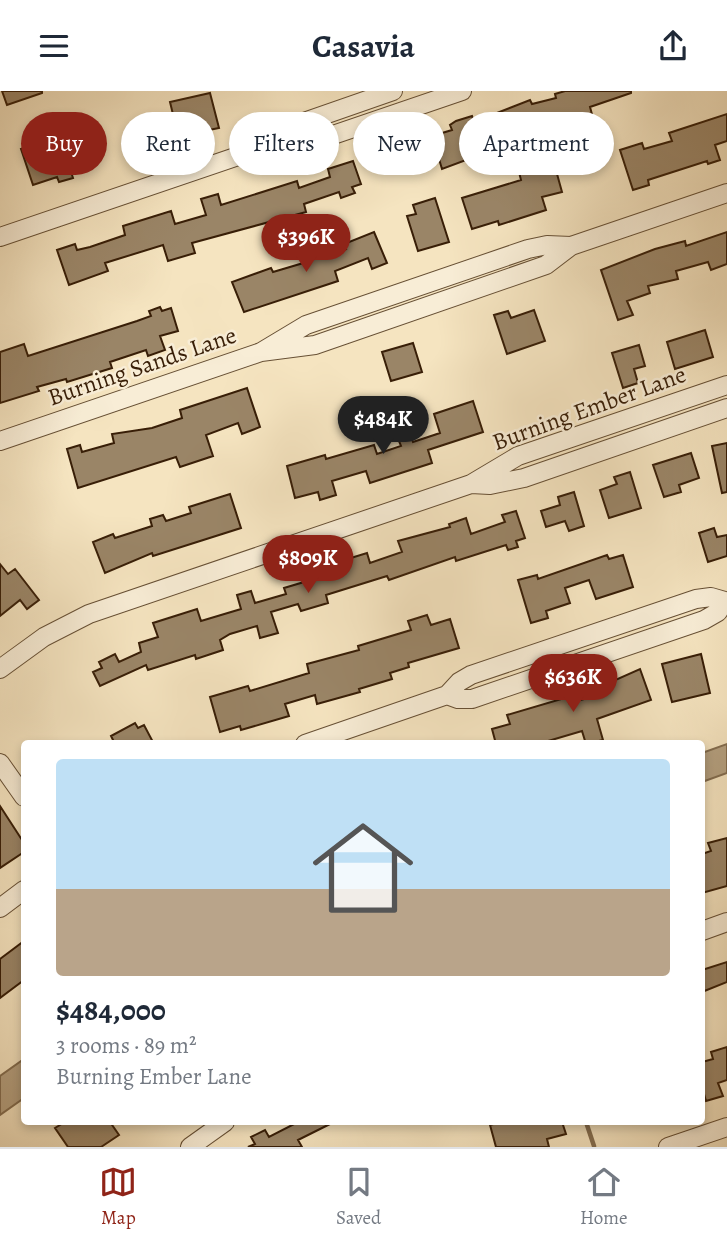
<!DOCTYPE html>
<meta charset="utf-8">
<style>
body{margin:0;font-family:Alegreya,serif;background:#f6f6f7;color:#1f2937;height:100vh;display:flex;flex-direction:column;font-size:26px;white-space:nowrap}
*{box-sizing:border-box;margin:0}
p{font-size:23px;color:#747a83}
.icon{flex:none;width:38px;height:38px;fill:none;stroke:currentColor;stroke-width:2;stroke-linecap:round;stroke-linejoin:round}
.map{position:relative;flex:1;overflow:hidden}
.sheet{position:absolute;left:21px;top:649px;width:684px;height:385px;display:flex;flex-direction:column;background:#fff;border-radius:7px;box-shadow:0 4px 10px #0003}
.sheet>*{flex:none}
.banner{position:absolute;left:21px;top:21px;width:686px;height:63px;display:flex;gap:14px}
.price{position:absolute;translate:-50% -60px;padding:0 16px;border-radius:24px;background:#8f2418;color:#fff;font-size:23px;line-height:46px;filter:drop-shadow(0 2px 4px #0008)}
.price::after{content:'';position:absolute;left:50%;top:42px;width:21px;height:16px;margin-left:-10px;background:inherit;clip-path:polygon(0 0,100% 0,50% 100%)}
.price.on{background:#222;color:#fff}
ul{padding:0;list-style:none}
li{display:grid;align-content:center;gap:14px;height:371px;padding:0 35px}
li span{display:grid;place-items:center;height:217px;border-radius:7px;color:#555}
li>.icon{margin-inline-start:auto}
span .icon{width:126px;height:126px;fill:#fffc;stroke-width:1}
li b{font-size:30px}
.chip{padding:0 24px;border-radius:32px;background:#fff;box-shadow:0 4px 10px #0003;font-size:24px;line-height:63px}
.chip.on{background:#8f2418;color:#fff}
header{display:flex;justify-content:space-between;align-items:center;height:91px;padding:0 35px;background:#fff;font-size:32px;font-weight:700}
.dock{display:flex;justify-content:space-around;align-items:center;height:98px;border-top:2px solid #e0e1e3;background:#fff;font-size:19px;color:#747a83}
.dock a{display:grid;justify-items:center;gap:4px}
.dock .on{color:#8f2418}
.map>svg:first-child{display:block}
.water{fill:#b5a181;stroke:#836d50;stroke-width:2}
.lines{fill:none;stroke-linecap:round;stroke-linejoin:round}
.stream{stroke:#836d50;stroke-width:4.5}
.building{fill:#9a8567;stroke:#381e07;stroke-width:2}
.minor-casing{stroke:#675035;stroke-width:20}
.minor{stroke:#f8edd6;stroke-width:18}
.labels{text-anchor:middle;stroke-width:5;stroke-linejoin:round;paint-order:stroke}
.street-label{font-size:24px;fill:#381e07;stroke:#f8edd6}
</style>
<header><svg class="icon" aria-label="menu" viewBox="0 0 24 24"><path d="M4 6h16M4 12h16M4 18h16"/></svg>Casavia<svg class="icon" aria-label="share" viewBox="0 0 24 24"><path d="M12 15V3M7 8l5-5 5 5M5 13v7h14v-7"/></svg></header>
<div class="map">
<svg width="727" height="1056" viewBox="0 0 727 1056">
<rect width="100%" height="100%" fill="#f5e4c0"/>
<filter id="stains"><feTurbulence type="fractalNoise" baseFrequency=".00286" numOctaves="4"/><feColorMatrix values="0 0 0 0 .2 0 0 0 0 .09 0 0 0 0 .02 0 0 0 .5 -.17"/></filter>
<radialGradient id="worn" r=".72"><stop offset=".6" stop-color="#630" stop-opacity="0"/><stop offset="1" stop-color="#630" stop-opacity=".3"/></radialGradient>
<path class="water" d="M 727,653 L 727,682 L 702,691 L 702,662 Z
M 24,968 L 24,1007 L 0,1024 L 0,985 Z"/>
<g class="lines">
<path class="stream" d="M 586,1031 L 594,1055"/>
</g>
<path class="building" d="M 2,0 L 42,0 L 42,2 L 7,14 Z
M 565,0 L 631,0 L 631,2 L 590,16 L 593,27 L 541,41 L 442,78 L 432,45 L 452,39 L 450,34 L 456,30 L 472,25 L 474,31 L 530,9 L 532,13 L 556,7 L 555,3 Z
M 210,2 L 219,37 L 204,40 L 203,33 L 177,40 L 170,11 Z
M 727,23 L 727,50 L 715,54 L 720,69 L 708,73 L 707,70 L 648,89 L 649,94 L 633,99 L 620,59 L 642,52 L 644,58 L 672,50 L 669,42 Z
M 60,46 L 73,87 L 59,91 L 57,86 L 33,94 L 21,58 Z
M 353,70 L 361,93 L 352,96 L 355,102 L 341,107 L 339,101 L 304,113 L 306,121 L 192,152 L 195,162 L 168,170 L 163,154 L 105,172 L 108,180 L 69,194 L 57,159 L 75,153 L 77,159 L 90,156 L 125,144 L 123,135 L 171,120 L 175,133 L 206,124 L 201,108 L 218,103 L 221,114 L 297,90 L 299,97 L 330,86 L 328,78 Z
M 554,72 L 562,101 L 542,106 L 546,119 L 499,134 L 498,130 L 472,138 L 462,107 L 521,89 L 519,81 Z
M 435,107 L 449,151 L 418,160 L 407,125 L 416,123 L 413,114 Z
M 374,141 L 387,172 L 372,178 L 368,167 L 335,180 L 338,190 L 244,221 L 232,191 L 271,177 L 273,181 L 310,170 L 307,162 L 317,159 L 320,166 L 346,158 L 344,153 Z
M 727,141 L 727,173 L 711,179 L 708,171 L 676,180 L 678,188 L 648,195 L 650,202 L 627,210 L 633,224 L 618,229 L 601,179 L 655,158 L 685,150 L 686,155 Z
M 160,216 L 162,220 L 171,217 L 178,240 L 160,245 L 165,259 L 148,265 L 146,259 L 110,271 L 112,277 L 67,291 L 66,288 L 37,296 L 39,300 L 0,312 L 0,261 L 24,253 L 28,265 L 137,230 L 151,225 L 149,220 Z
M 534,219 L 545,250 L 507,263 L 494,224 L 508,220 L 511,227 Z
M 705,239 L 713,266 L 675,278 L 667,251 Z
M 413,252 L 422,281 L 391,290 L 382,261 Z
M 639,254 L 645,275 L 634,278 L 638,292 L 623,297 L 612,262 Z
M 247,297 L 260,336 L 242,343 L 238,332 L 206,344 L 213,365 L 180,376 L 176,366 L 78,397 L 67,358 L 80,354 L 82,361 L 114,352 L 112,343 L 152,337 L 182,327 L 180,319 Z
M 473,310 L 483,341 L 428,359 L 432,372 L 370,392 L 366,380 L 332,390 L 336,404 L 320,409 L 318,401 L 295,407 L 287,375 L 325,364 L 326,368 L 374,354 L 377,363 L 401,355 L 399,350 L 411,346 L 413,351 L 440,342 L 434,323 Z
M 727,352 L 727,401 L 722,402 L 712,355 Z
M 691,362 L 699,387 L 679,394 L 681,401 L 664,406 L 653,374 Z
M 630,381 L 641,417 L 609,427 L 600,399 L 617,393 L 614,386 Z
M 574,401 L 584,435 L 569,440 L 565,430 L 546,436 L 541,420 L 560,414 L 558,406 Z
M 230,403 L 241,437 L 153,465 L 152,462 L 105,482 L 93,451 L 113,443 L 115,447 L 152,435 L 150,428 L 163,424 L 166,430 L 191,422 L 189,416 Z
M 516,420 L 525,447 L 516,450 L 518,456 L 508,459 L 506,454 L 456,470 L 455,466 L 389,489 L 387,485 L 326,504 L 328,512 L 301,520 L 298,513 L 271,521 L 278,542 L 260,547 L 257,535 L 230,543 L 220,549 L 223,559 L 196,568 L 195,564 L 148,579 L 146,574 L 100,595 L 93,581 L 102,577 L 99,571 L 115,563 L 119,571 L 141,561 L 139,552 L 158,546 L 153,532 L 197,518 L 201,530 L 241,518 L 237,504 L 251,500 L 255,512 L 286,503 L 284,497 L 304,491 L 302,484 L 328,474 L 367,462 L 370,472 L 402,461 L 398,450 L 450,436 L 449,433 L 466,427 L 471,443 L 505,431 L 502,424 Z
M 714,437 L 717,446 L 727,444 L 727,465 L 708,471 L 699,442 Z
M 607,464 L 609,468 L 623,464 L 633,496 L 596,508 L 589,489 L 565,497 L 570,512 L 546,520 L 548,527 L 531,532 L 518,489 L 537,484 L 538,488 Z
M 0,473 L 8,483 L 15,478 L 39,509 L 27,518 L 20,509 L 0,525 Z
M 427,524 L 431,534 L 450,528 L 459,557 L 408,572 L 409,576 L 390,582 L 392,588 L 359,598 L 360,601 L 317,613 L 315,604 L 285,613 L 289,625 L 241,639 L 240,635 L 220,641 L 210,606 L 248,595 L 250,600 L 309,582 L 307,573 L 359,559 L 358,555 L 411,539 L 408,530 Z
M 701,563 L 710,602 L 672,611 L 662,573 Z
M 640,578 L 651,609 L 597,628 L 603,649 L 586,653 L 582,640 L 538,653 L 496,653 L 492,638 L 510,633 L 507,624 L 568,606 L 569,612 L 607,602 L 604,594 Z
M 135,632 L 138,637 L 144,634 L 154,653 L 115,653 L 111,645 Z
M 0,715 L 24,752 L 24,761 L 0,777 Z
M 727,747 L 727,795 L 702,802 L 702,763 L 711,760 L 708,752 Z
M 24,850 L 24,889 L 0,907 L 0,868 Z
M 727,871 L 727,891 L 702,901 L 702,879 Z
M 727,956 L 727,989 L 718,992 L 723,1005 L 706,1010 L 702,996 L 702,971 L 713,968 L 711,961 Z
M 65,1031 L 110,1031 L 119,1044 L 101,1056 L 68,1056 L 55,1037 Z
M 298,1031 L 334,1031 L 298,1049 L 302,1056 L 248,1056 L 255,1053 L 251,1046 L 265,1039 L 269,1046 Z
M 500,1031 L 562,1031 L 566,1043 L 547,1048 L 549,1056 L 496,1056 L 490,1034 Z"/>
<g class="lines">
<defs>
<path id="minor" d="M 253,60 L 281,39 L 393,0
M 0,146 L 253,60 L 271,61 L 292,58 L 462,0
M 571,155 L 727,102
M 727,294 L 518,365 L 471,393 L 490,394 L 524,387 L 727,317
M 0,350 L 261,261 L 315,254 L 546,174 L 571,155 L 547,154 L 528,158 L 306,234 L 261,261
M 0,578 L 44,546 L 89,523 L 471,393
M 305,653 L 447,604 L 459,591 L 471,584 L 696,508 L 711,506 L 725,510 L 718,521 L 704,529 L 472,608 L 458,608 L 447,604
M 0,672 L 24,706
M 0,817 L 24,799
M 702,840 L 727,831
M 190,1056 L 225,1031
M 668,1056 L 727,1036"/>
</defs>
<use href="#minor" class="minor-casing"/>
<use href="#minor" class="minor"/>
</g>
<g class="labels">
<g class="street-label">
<text transform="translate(142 275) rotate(-19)" y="8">Burning Sands Lane</text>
<text transform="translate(589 317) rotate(-20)" y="8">Burning Ember Lane</text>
</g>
</g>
<rect width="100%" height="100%" filter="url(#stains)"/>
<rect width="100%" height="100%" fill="url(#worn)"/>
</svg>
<b class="price" style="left:306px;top:183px">$396K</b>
<b class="price on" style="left:383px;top:365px">$484K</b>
<b class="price" style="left:308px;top:504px">$809K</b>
<b class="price" style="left:573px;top:623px">$636K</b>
<div class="banner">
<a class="chip on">Buy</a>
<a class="chip">Rent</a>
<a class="chip">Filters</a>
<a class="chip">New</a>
<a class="chip">Apartment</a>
</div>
<section class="sheet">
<ul>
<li><span style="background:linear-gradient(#bfe0f5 60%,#b9a48a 0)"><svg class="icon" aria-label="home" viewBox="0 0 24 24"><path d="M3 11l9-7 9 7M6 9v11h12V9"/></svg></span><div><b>$484,000</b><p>3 rooms · 89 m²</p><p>Burning Ember Lane</p></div></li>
</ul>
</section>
</div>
<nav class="dock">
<a class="on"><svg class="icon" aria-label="map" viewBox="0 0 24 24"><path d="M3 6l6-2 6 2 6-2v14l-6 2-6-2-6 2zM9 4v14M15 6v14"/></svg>Map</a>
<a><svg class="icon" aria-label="saved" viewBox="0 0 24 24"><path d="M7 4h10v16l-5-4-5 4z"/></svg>Saved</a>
<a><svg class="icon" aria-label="home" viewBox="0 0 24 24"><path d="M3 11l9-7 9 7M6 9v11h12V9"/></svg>Home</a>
</nav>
